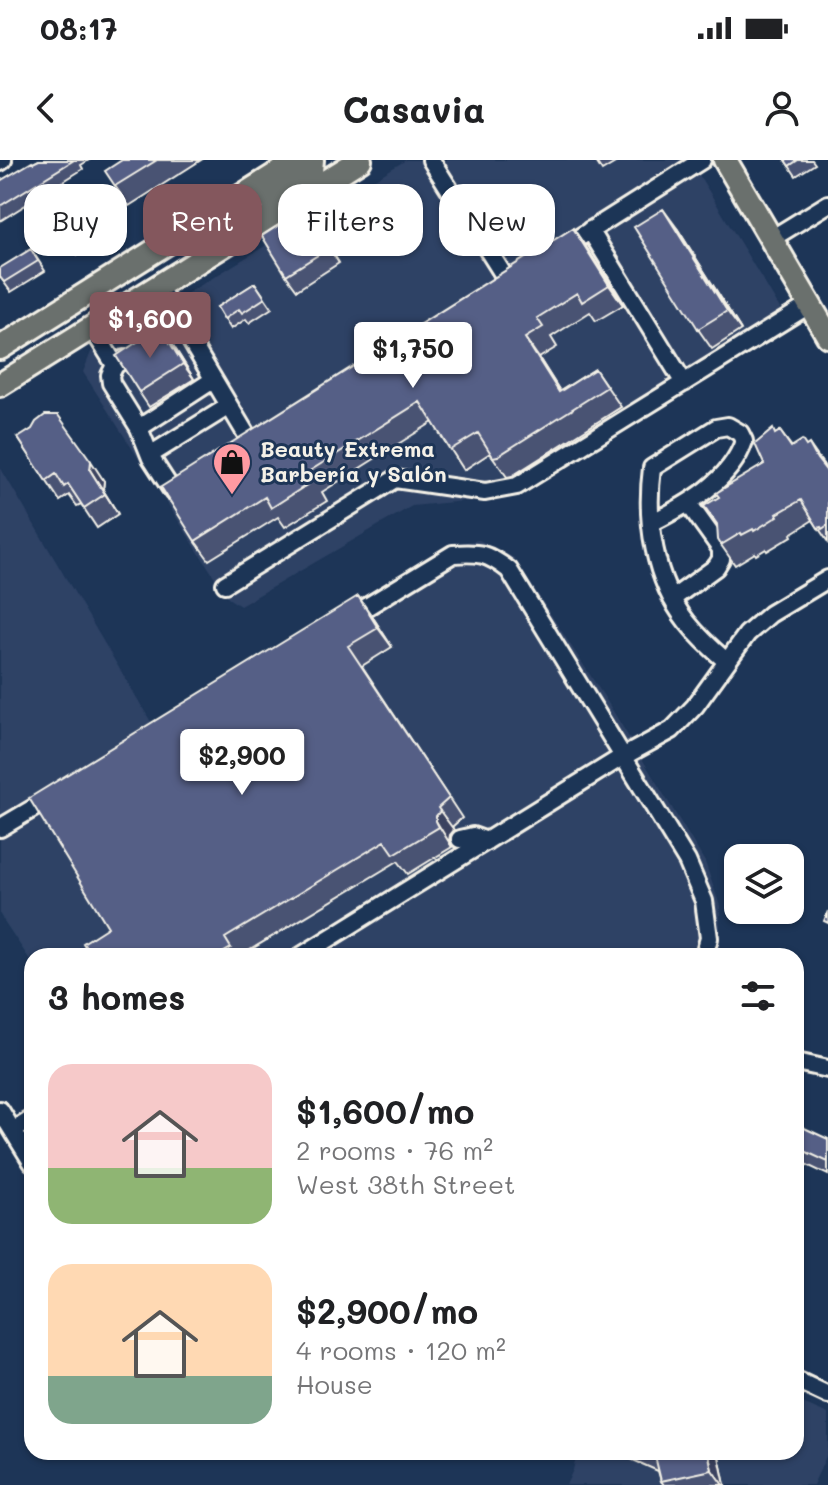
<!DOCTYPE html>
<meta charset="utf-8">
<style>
body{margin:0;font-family:Mali,sans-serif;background:#f2f2f2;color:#202124;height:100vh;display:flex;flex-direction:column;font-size:30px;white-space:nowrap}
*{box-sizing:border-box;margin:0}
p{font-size:26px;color:#757577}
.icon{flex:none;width:44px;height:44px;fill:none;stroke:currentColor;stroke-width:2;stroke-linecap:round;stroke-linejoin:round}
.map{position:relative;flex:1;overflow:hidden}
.drawer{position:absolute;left:24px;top:788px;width:780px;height:512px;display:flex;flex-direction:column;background:#fff;border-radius:24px;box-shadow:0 2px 6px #0004}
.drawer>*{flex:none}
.top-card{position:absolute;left:24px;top:24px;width:780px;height:72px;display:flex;gap:16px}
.buttons{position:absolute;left:724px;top:684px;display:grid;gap:16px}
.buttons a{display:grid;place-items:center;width:80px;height:80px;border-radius:16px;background:#fff;box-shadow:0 2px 6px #0004;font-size:40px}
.price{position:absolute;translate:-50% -68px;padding:0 18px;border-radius:8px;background:#fff;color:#222;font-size:26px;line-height:52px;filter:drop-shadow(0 2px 4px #0008)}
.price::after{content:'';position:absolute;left:50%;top:48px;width:24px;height:18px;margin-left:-12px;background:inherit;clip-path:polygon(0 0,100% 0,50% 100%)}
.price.on{background:#84575d;color:#fff}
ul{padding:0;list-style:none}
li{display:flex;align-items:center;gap:24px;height:200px;padding:0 24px}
li span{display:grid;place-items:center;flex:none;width:224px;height:160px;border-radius:24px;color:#555}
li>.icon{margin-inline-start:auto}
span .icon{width:96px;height:96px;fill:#fffc;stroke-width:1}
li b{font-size:34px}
h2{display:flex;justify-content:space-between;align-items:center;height:96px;padding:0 24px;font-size:34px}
.pill{padding:0 28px;border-radius:24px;background:#fff;box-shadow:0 2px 6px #0004;font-size:28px;line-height:72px}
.pill.on{background:#84575d;color:#fff}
.status{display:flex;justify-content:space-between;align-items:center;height:56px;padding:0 40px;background:#fff;direction:ltr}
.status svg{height:22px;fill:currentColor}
header{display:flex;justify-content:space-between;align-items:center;height:104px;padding:0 24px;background:#fff;font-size:36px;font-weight:700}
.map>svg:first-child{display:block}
.built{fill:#2e4265}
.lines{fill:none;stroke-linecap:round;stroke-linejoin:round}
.minor-casing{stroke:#f4f1e8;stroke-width:22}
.major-casing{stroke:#f4f1e8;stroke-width:28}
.minor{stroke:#1d3557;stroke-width:16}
.major{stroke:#6b706d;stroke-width:22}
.wall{fill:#485273;stroke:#f4f1e8;stroke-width:2}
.shaded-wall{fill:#3b425e;stroke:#f4f1e8;stroke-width:2}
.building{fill:#545f86;stroke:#f4f1e8;stroke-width:2}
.labels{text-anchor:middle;stroke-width:6;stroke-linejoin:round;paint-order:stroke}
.poi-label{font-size:22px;font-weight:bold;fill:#f4f1e8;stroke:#1d3557;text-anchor:start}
</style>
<div class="status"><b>08:17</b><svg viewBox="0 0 49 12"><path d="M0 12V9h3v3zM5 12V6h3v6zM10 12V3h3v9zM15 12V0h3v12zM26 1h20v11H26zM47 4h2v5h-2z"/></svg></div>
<header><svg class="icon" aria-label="back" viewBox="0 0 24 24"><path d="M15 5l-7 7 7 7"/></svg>Casavia<svg class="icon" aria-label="person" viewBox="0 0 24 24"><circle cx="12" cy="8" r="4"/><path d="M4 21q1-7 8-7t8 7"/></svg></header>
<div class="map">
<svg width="828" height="1325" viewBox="0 0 828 1325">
<rect width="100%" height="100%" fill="#1d3557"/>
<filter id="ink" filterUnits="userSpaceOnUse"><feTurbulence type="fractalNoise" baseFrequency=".0125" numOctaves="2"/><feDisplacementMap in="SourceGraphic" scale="16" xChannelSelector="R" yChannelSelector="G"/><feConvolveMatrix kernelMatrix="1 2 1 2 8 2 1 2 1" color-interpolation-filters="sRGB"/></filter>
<g filter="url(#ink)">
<path class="built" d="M 406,0 L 690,0 L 785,157 L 787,171 L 539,324 L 506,337 L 412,346 L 240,446 L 228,438 L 83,212 L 91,192 Z
M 0,307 L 154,567 L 448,385 L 479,380 L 514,398 L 605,538 L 705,702 L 720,746 L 720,785 L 718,796 L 32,796 L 32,803 L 0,755 Z
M 796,1240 L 828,1254 L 828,1292 L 813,1325 L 566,1325 L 573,1310 L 576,1297 L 566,1292 L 796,1292 Z"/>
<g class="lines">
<defs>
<path id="minor" d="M 431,0 L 508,122
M 0,2 L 3,0
M 590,70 L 684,223
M 771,79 L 828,44
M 561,89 L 702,0
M 158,126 L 252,284
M 92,168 L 115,205 L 124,199
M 115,205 L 110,215 L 111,223 L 139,268 L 151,298 L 173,332
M 139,268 L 213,220
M 150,295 L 229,246
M 651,363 C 687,345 731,321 744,281 L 740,273 L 728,266 L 716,268 L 652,308 C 645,360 654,420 687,462 C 698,476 712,489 726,501
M 225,424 L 395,319 L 485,332 L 517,326 L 809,145
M 672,439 L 716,407 L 721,399 L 721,389 L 688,343
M 347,459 L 453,394 C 479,392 487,393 509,410 L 687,701 L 704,741 L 709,778 L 704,796
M 0,668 L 54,636
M 460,679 L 473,676 L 487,681
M 301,796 L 617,600 L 672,570 L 695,546 L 747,474 L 770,454 L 828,419
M 796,902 L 828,909
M 0,950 L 32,1002
M 13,971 L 32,959
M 796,1220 L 828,1235"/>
<path id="major" d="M 725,0 L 828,176
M 270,40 L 311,11 L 312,0
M 0,188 L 299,0
M 0,225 L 360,0"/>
</defs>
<use href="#minor" class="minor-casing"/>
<use href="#major" class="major-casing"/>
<use href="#minor" class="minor"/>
<use href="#major" class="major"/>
</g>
<path class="wall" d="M 39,0 L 89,0 L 81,5 L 83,9 L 0,61 L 0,21 Z
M 122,0 L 201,0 L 129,46 L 115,26 Z
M 595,0 L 620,0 L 602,11 Z
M 785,0 L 812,0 L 815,4 L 796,16 Z
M 304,49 L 339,103 L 297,130 L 286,115 Z
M 85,51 L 103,80 L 78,95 L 67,80 Z
M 677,68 L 741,170 L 712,189 L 698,169 Z
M 586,87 L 623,145 L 596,161 L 590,152 L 551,177 L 557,187 L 539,198 L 560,231 L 595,209 L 621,247 L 512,316 L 507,317 L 490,293 L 464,310 L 433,262 L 322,332 L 327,341 L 285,367 L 278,357 L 209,400 L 195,381 Z
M 31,89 L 45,111 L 11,132 L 0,117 Z
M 255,123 L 272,148 L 249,163 L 246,159 L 231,169 L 217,147 Z
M 171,182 L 194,219 L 149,247 L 139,232 Z
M 780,271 L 792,287 L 807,286 L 823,304 L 828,313 L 828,382 L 813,360 L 791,374 L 792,376 L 767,391 L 766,389 L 756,395 L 755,393 L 735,405 L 721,385 L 764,304 L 776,274 Z
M 18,278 L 104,321 L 103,330 L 118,354 L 97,368 L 81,344 L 77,346 L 69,335 L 60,341 Z
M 372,456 L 392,487 L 362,506 L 462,658 L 452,667 L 454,670 L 450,675 L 449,681 L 452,687 L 408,714 L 398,701 L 240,796 L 91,796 L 108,767 Z
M 796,974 L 828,979 L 828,1015 L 805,1004 L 796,992 Z
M 615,1292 L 718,1292 L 725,1325 L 664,1325 L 661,1321 L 658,1311 Z"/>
<path class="shaded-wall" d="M 304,49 L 315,64 L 339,103 L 329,88 Z
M 663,49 L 677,68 L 741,170 L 727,151 Z
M 573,68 L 586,87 L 623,145 L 609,125 Z
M 160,167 L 171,182 L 194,219 L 183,204 Z
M 525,178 L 539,198 L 572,251 L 559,232 Z
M 809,284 L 823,304 L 828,314 L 817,299 Z
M 91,301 L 104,321 L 103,330 L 118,354 L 90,310 Z
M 358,436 L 372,456 L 392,487 L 378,468 Z
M 440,651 L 454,670 L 450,675 L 449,681 L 452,687 L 436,661 L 436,656 Z
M 708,1292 L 718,1292 L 725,1325 L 723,1325 L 712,1310 Z"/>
<path class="building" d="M 39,0 L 74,0 L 0,46 L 0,21 L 32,2 L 33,3 Z
M 122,0 L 157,0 L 115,26 L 105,11 Z
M 785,0 L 798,0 L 789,6 Z
M 75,36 L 92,65 L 67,80 L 50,51 Z
M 304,49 L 329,88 L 286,115 L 262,76 Z
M 663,49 L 727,151 L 698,169 L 634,67 Z
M 573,68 L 609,125 L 582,142 L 577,133 L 537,158 L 543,167 L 525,178 L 559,232 L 595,209 L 607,227 L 498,296 L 493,297 L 478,273 L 450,290 L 420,242 L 308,312 L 313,321 L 271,348 L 265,337 L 195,381 L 161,327 Z
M 31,89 L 38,101 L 4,122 L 0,117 L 0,108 Z
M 255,123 L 265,138 L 242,153 L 239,149 L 224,159 L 217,147 Z
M 160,167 L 183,204 L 139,232 L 116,196 Z
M 45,255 L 58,255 L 91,301 L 90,310 L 105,334 L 84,348 L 68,324 L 64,327 L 56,314 L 46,321 L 18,278 L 32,269 L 36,262 Z
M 773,269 L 775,274 L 780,271 L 791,287 L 802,280 L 806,286 L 809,284 L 817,299 L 828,313 L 828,365 L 822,369 L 821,367 L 818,368 L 801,340 L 777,354 L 778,356 L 754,371 L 753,369 L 742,375 L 741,373 L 721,385 L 718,380 L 717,364 L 704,346 L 719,337 L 716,333 L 764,304 L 755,284 Z
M 358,436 L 378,468 L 348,486 L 449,638 L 438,648 L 440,651 L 436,656 L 436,661 L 439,667 L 394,694 L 385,681 L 225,778 L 231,788 L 217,796 L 102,796 L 100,794 L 96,796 L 91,796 L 83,783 L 108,767 L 29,638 Z
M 828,751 L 828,763 L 824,761 Z
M 800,966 L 828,979 L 828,1002 L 796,987 L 796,974 Z
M 646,1292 L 708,1292 L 712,1310 L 661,1321 L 655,1296 Z"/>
</g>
<defs>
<symbol id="shop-pin" viewBox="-11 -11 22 30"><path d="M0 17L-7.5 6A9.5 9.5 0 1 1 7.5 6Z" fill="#ff9aa2" stroke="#1d3557"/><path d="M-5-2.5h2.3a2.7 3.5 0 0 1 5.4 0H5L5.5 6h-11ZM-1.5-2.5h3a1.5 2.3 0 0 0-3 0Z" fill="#111"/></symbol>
</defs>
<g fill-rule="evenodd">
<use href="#shop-pin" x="210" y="280" width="44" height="60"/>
</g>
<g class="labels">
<g class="poi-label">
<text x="260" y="297">Beauty Extrema<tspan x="260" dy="25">Barbería y Salón</tspan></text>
</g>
</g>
</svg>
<div class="buttons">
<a><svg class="icon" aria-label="layers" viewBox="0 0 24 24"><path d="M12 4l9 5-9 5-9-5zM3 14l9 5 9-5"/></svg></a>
</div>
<b class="price on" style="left:150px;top:200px">$1,600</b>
<b class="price" style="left:413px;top:230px">$1,750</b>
<b class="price" style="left:242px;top:637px">$2,900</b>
<div class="top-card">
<a class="pill">Buy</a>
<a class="pill on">Rent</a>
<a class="pill">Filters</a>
<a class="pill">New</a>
</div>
<section class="drawer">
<h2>3 homes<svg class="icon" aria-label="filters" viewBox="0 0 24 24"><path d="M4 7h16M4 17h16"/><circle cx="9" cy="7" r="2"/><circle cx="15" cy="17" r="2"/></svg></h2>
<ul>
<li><span style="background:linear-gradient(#f6c9c9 65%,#8fb573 0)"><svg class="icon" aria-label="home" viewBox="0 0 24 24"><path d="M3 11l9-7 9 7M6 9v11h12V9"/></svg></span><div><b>$1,600/mo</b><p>2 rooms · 76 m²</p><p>West 38th Street</p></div></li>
<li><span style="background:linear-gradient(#ffd9b3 70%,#7fa58c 0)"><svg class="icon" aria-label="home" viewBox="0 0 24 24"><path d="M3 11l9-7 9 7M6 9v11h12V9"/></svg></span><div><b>$2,900/mo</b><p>4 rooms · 120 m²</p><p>House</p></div></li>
</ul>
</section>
</div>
